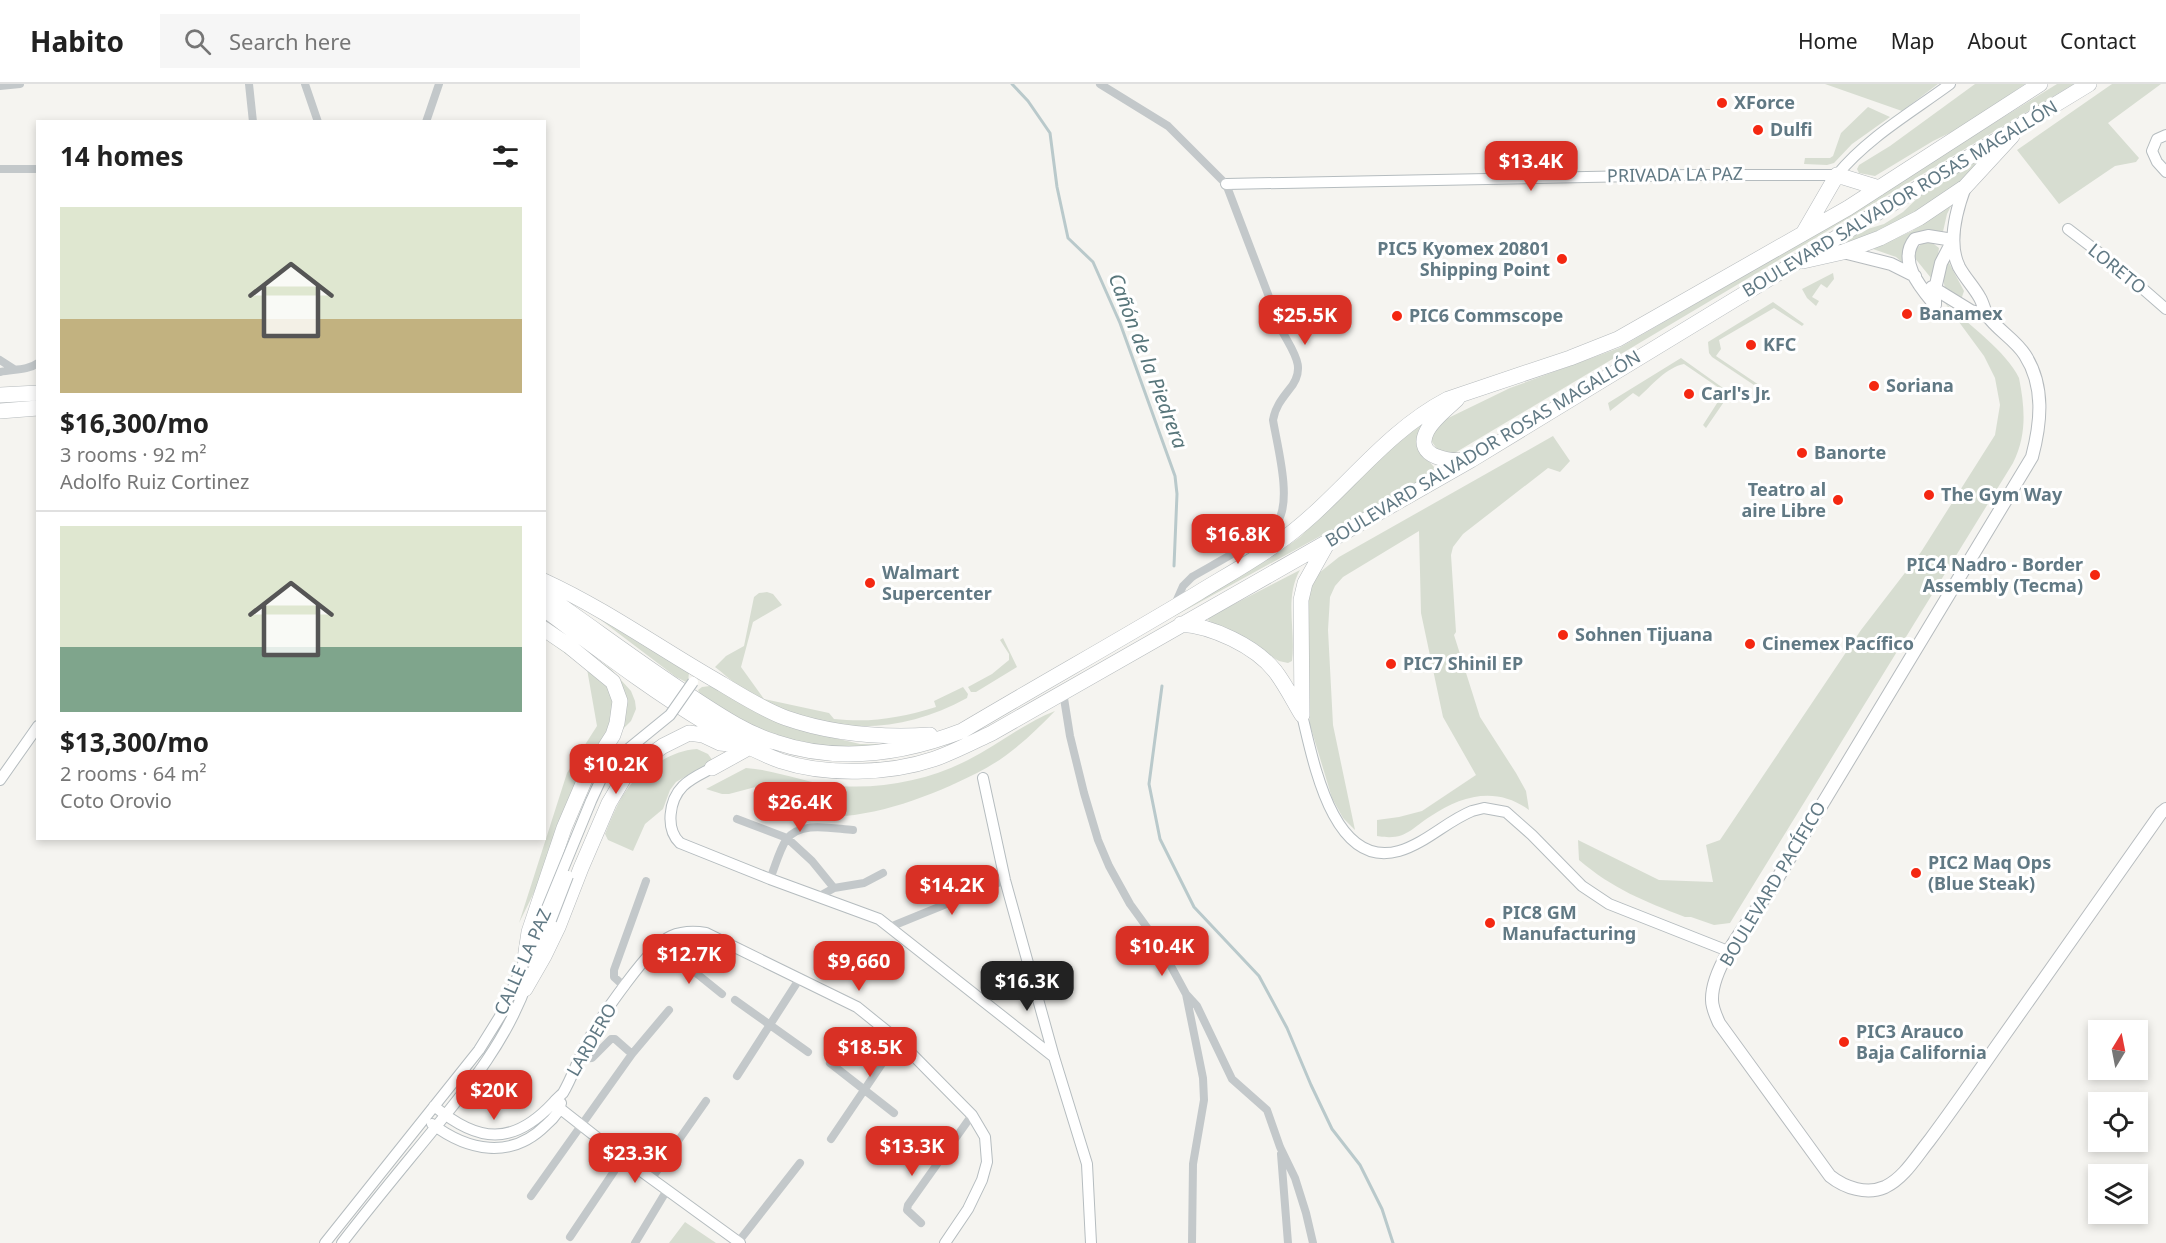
<!DOCTYPE html>
<meta charset="utf-8">
<style>
body{margin:0;font-family:"Noto Sans",sans-serif;background:#f6f6f6;color:#222;height:100vh;display:flex;flex-direction:column;font-size:22px;white-space:nowrap}
*{box-sizing:border-box;margin:0}
p{font-size:20px;color:#767676}
.icon{flex:none;width:33px;height:33px;fill:none;stroke:currentColor;stroke-width:2;stroke-linecap:round;stroke-linejoin:round}
.map{position:relative;flex:1;overflow:hidden}
.panel{position:absolute;left:36px;top:36px;width:510px;height:720px;display:flex;flex-direction:column;background:#fff;border-radius:0px;box-shadow:0 3px 9px #0003}
.panel>*{flex:none}
.needle{width:39px;rotate:10deg}
.buttons{position:absolute;left:2088px;top:936px;display:grid;gap:12px}
.buttons a{display:grid;place-items:center;width:60px;height:60px;border-radius:0px;background:#fff;box-shadow:0 3px 9px #0003;font-size:30px}
.price{position:absolute;translate:-50% -51px;padding:0 14px;border-radius:12px;background:#d93025;color:#fff;font-size:20px;line-height:39px;filter:drop-shadow(0 2px 3px #0008)}
.price::after{content:'';position:absolute;left:50%;top:36px;width:18px;height:14px;margin-left:-9px;background:inherit;clip-path:polygon(0 0,100% 0,50% 100%)}
.price.on{background:#222;color:#fff}
ul{padding:0;list-style:none}
li{display:grid;align-content:center;gap:12px;height:318px;padding:0 24px}
li+li{border-top:2px solid #e0e0e0}
li span{display:grid;place-items:center;height:186px;border-radius:0px;color:#555}
li>.icon{margin-inline-start:auto}
span .icon{width:108px;height:108px;fill:#fffc;stroke-width:1}
li b{font-size:26px}
h2{display:flex;justify-content:space-between;align-items:center;height:72px;padding:0 24px;font-size:26px}
header{display:flex;align-items:center;gap:36px;box-sizing:border-box;height:84px;padding:0 30px;background:#fff;border-bottom:2px solid #e0e0e0}
header strong{font-size:28px}
nav{display:flex;gap:33px;margin-inline-start:auto;font-size:21px}
.search{width:420px;height:54px;background:#f6f6f6;display:flex;align-items:center;gap:15px;box-sizing:border-box;padding:0 21px;border-radius:0px;color:#767676;font-size:22px}
.map>svg:first-child{display:block}
.green{fill:#d7ddd1}
.lines{fill:none;stroke-linecap:round;stroke-linejoin:round}
.stream{stroke:#b9c9cb;stroke-width:3}
.secondary-casing{stroke:#b5bcbf;stroke-width:12}
.primary-casing{stroke:#b6bbbe;stroke-width:14}
.highway-casing{stroke:#b5babc;stroke-width:16}
.street{stroke:#c3c8ca;stroke-width:8}
.secondary{stroke:#fff;stroke-width:10}
.primary{stroke:#fff;stroke-width:12}
.highway{stroke:#fff;stroke-width:15}
.secondary-bridge-casing{stroke:#b5bcbf;stroke-width:12;stroke-linecap:butt}
.secondary-bridge{stroke:#fff;stroke-width:10}
.poi-dot{fill:#f42711;stroke:#fff;stroke-width:2}
.labels{text-anchor:middle;stroke-width:6;stroke-linejoin:round;paint-order:stroke}
.poi-label{font-size:18px;font-weight:bold;fill:#617984;stroke:#fff;text-anchor:start}
.street-label{font-size:18px;fill:#617984;stroke:#fff}
.water-label{font-size:20px;font-style:italic;fill:#58767b;stroke:#fff}
</style>
<header>
<strong>Habito</strong>
<div class="search"><svg class="icon" aria-label="search" viewBox="0 0 24 24"><circle cx="10" cy="10" r="6"/><path d="M15 15l6 6"/></svg>Search here</div>
<nav><a>Home</a><a>Map</a><a>About</a><a>Contact</a></nav>
</header>
<div class="map">
<svg width="2166" height="1159" viewBox="0 0 2166 1159">
<rect width="100%" height="100%" fill="#f5f4f0"/>
<path class="green" d="M 1825,0 L 1938,0 L 1902,27 Z
M 1975,0 L 2025,0 L 1962,43 L 1933,57 L 1875,92 L 1859,89 L 1857,85 L 1859,81 L 1890,62 Z
M 2057,0 L 2074,0 L 1453,370 L 1437,365 L 1432,358 L 1432,351 L 1440,338 L 1510,304 L 1619,264 L 1778,172 Z
M 2112,0 L 2161,0 L 2108,39 L 2139,74 L 2136,78 L 2115,82 L 2059,120 L 2017,66 Z
M 1868,23 L 1890,33 L 1852,60 L 1834,79 L 1827,81 L 1804,80 L 1805,74 L 1830,74 L 1833,72 L 1841,49 Z
M 2019,50 L 1955,104 L 1886,146 L 1827,167 L 1858,148 L 1884,140 L 1903,128 L 1925,107 Z
M 1954,116 L 1947,130 L 1942,152 L 1919,148 L 1904,180 L 1896,173 L 1873,165 L 1912,147 Z
M 1930,157 L 1939,164 L 1935,191 L 1931,194 L 1914,173 C 1916,162 1921,159 1930,157 Z
M 1947,175 L 1964,207 L 1962,213 C 1937,211 1944,192 1947,175 Z
M 1833,189 L 1834,195 L 1827,204 L 1821,200 L 1812,213 L 1819,217 L 1816,222 L 1807,214 L 1802,205 Z
M 1773,218 L 1804,240 L 1802,242 L 1774,224 L 1719,256 L 1721,265 L 1716,272 L 1762,303 L 1760,305 L 1712,273 L 1709,269 L 1708,258 Z
M 1945,219 C 1966,238 2008,269 2019,294 C 2025,324 2027,351 2013,379 L 1730,839 L 1714,841 L 1691,833 L 1685,833 C 1644,817 1613,805 1579,776 L 1578,756 L 1659,796 L 1713,798 L 1706,761 L 1720,756 L 1861,546 L 1921,468 L 1995,351 L 2000,321 L 1995,294 L 1984,272 Z
M 1681,274 L 1730,309 L 1706,344 L 1703,341 L 1721,313 L 1722,306 L 1684,280 C 1667,283 1651,302 1639,313 L 1633,309 L 1610,327 L 1608,319 Z
M 1436,330 L 1428,376 L 1434,383 L 1444,384 L 1173,533 L 1173,531 L 1272,473 L 1300,453 L 1369,383 L 1409,349 Z
M 1553,352 L 1570,377 L 1560,388 L 1548,384 L 1463,450 L 1453,463 L 1451,471 L 1456,548 L 1454,551 L 1480,633 L 1516,689 L 1526,707 L 1529,726 C 1497,702 1462,711 1431,732 C 1410,745 1406,757 1377,752 L 1377,736 L 1399,733 L 1422,727 L 1476,691 L 1443,633 L 1421,529 L 1419,447 L 1343,493 L 1335,502 L 1330,513 L 1328,546 L 1333,641 L 1355,746 L 1343,734 L 1332,714 L 1310,641 L 1307,610 L 1308,509 L 1319,489 L 1339,473 Z
M 1300,486 C 1284,514 1296,546 1292,577 L 1288,579 L 1279,577 L 1208,536 L 1209,533 Z
M 767,508 L 773,510 L 782,521 L 753,538 L 741,583 L 764,615 L 829,629 L 834,635 C 871,639 900,634 936,623 L 934,617 L 963,603 L 968,610 L 967,614 C 899,651 834,651 764,618 C 747,610 730,595 715,583 L 726,572 L 744,562 L 754,513 L 759,509 Z
M 589,527 L 689,588 L 688,599 L 676,593 Z
M 545,539 L 611,585 L 631,607 L 635,617 L 636,625 L 631,637 L 589,679 L 550,776 L 519,839 L 567,689 L 597,642 L 587,585 L 545,555 Z
M 1003,554 L 1017,583 L 976,608 L 971,608 L 968,603 L 992,590 L 1009,576 L 1009,570 L 1000,556 Z
M 710,602 L 717,604 L 805,647 L 860,660 L 903,660 L 853,666 L 795,658 L 750,642 L 700,610 L 698,606 L 702,603 Z
M 1055,627 C 1032,651 1007,674 977,689 C 925,715 864,738 806,732 L 807,709 L 763,701 L 729,710 L 722,710 L 706,705 L 746,684 C 777,686 807,700 840,702 C 883,705 929,696 968,676 C 998,661 1024,639 1055,627 Z
M 697,665 L 708,670 L 713,677 L 703,685 L 693,688 L 676,698 L 670,706 L 663,725 L 645,740 L 633,767 L 608,756 L 605,750 C 619,716 627,695 661,677 C 673,670 683,666 697,665 Z
M 685,1138 L 716,1159 L 669,1159 Z"/>
<g class="lines">
<path class="stream" d="M 1012,0 L 1028,17 L 1050,49 L 1057,103 L 1068,154 L 1093,178 L 1120,239 L 1175,392 L 1177,410 L 1174,482
M 1162,602 L 1149,700 L 1160,755 L 1194,823 L 1259,892 L 1287,944 L 1311,1001 L 1332,1045 L 1360,1081 L 1382,1125 L 1393,1159"/>
<defs>
<path id="secondary" d="M 2166,51 L 2157,55 L 2152,67 L 2157,78 L 2166,88
M 1226,100 L 1688,91 L 1837,91 C 1867,54 1912,28 1950,0
M 2068,145 L 2119,184 L 2166,225
M 1302,631 C 1313,675 1332,786 1399,767 C 1426,759 1447,737 1472,727 L 1484,724 L 1506,728 L 1532,751 L 1582,802 L 1609,820 L 1728,867
M 712,684 C 703,689 691,694 683,702 C 669,716 665,745 680,759 L 770,795 L 879,835 L 1054,973
M 983,694 L 1005,796 L 1054,973 L 1087,1080 L 1091,1159
M 0,696 L 38,642
M 537,873 L 551,836
M 553,1019 L 623,1074 L 740,1159
M 434,1022 C 478,1059 513,1062 553,1019 C 556,1015 560,1012 563,1009 C 573,992 579,972 589,955 C 600,934 650,861 671,852 C 683,847 694,847 706,849 L 857,923 L 898,956 L 972,1031 L 985,1053 L 987,1078 L 982,1096 L 968,1125 L 945,1159
M 432,1040 C 468,1067 511,1076 546,1041 C 553,1035 560,1028 561,1019
M 325,1159 L 479,966 L 502,929 L 543,834
M 342,1159 C 372,1120 403,1083 434,1045 C 471,1000 507,955 527,899"/>
<path id="primary" d="M 1965,103 C 1956,127 1947,159 1959,183 C 1965,194 1974,203 1980,214 C 1983,219 1984,226 1987,231 C 1997,246 2015,255 2025,271 C 2045,302 2041,339 2032,373 L 1771,805 C 1752,833 1711,882 1712,916 C 1712,924 1716,932 1719,939 L 1830,1092 C 1845,1104 1867,1111 1885,1103 C 1904,1094 1916,1073 1929,1057 C 1953,1025 1975,993 1998,960 C 2052,883 2107,806 2161,729 L 2166,725
M 1928,152 L 1953,156 L 1941,179 L 1935,205 L 1935,221 C 1921,204 1897,177 1915,155 Z
M 1843,168 L 1891,180 L 1915,192
M 1932,203 L 1971,227 L 1988,231"/>
<path id="highway" d="M 1804,148 L 1837,91 L 1879,104
M 1803,177 L 1843,168 L 1880,154 L 1919,134 L 1965,103 L 2012,52
M 0,311 L 38,309
M 1457,315 C 1448,324 1433,335 1427,347 C 1413,374 1451,378 1468,376
M 0,327 L 38,324
M 544,497 C 607,526 662,566 722,600 C 742,612 764,626 786,634 C 832,650 881,654 930,651
M 544,510 C 592,543 638,578 687,610 C 715,628 743,648 775,658 C 837,679 902,670 962,647 C 1041,600 1120,556 1198,509 C 1224,493 1250,479 1275,461 C 1338,418 1379,351 1448,315 L 1570,274 L 1618,255 L 1848,124 L 2040,0
M 544,525 C 598,565 651,606 708,640 C 731,654 756,668 781,677 C 826,692 890,690 934,675 C 954,668 973,658 992,649 L 1471,376 L 2089,0
M 1181,540 C 1212,542 1255,562 1275,587 C 1285,600 1293,616 1302,631
M 1302,631 L 1301,516 L 1305,499 L 1328,458
M 712,684 L 750,663
M 525,875 L 529,848 L 564,744 L 585,695 L 613,651 L 617,639 L 620,617 L 613,598 L 569,562 L 544,545
M 525,905 L 544,872 L 558,843 L 581,784 L 609,719 L 628,687 L 663,662 L 689,649 L 703,651 L 720,659 L 739,661"/>
</defs>
<use href="#secondary" class="secondary-casing"/>
<use href="#primary" class="primary-casing"/>
<use href="#highway" class="highway-casing"/>
<path class="street" d="M 249,0 L 253,38
M 305,0 L 318,38
M 1100,0 L 1168,42 L 1226,100 L 1282,247 C 1294,269 1308,285 1288,307 C 1281,316 1275,324 1273,336 C 1277,361 1292,415 1278,437 C 1269,452 1210,482 1192,493 L 1183,502 L 1175,520
M 0,2 L 20,0
M 426,38 L 439,0
M 0,85 L 38,85
M 0,276 L 14,285
M 0,288 C 13,285 27,287 38,279
M 1063,608 L 1070,652 L 1084,709 L 1098,756 L 1109,782 L 1130,820 L 1159,860 L 1186,910 L 1197,922 L 1232,995 L 1267,1026 L 1280,1063 L 1295,1094 L 1306,1129 L 1313,1159
M 737,735 L 787,754 L 812,777 L 834,804
M 770,795 C 775,783 779,767 786,756 C 800,736 834,745 853,746
M 818,813 L 834,804 L 864,799 L 883,789
M 890,843 L 1005,796
M 660,860 L 722,910
M 625,903 L 614,893 L 614,886 L 646,797
M 1186,910 L 1203,994 L 1204,1016 L 1193,1080 L 1192,1159
M 735,916 L 808,968
M 579,975 L 592,974 L 611,955 L 615,955 L 632,970
M 830,979 L 894,1029
M 737,992 L 800,894
M 831,1055 L 898,956
M 1281,1070 L 1288,1159
M 652,1094 L 706,1017
M 531,1112 L 632,970 L 669,926
M 921,1139 L 907,1126 L 908,1121 L 972,1031
M 570,1153 L 623,1074
M 739,1157 L 800,1079
M 635,1159 L 667,1106"/>
<use href="#secondary" class="secondary"/>
<use href="#primary" class="primary"/>
<use href="#highway" class="highway"/>
<defs>
<path id="secondary-bridge" d="M 543,834 L 591,717 L 602,693 L 616,675 L 670,631 L 693,598
M 551,836 L 568,792"/>
</defs>
<use href="#secondary-bridge" class="secondary-bridge-casing"/>
<use href="#secondary-bridge" class="secondary-bridge"/>
</g>
<g class="poi-dot">
<circle cx="1722" cy="19" r="6"/>
<circle cx="1758" cy="46" r="6"/>
<circle cx="1562" cy="175" r="6"/>
<circle cx="1907" cy="230" r="6"/>
<circle cx="1397" cy="232" r="6"/>
<circle cx="1751" cy="261" r="6"/>
<circle cx="1874" cy="302" r="6"/>
<circle cx="1689" cy="310" r="6"/>
<circle cx="1802" cy="369" r="6"/>
<circle cx="1929" cy="411" r="6"/>
<circle cx="1838" cy="416" r="6"/>
<circle cx="2095" cy="491" r="6"/>
<circle cx="870" cy="499" r="6"/>
<circle cx="1563" cy="551" r="6"/>
<circle cx="1750" cy="560" r="6"/>
<circle cx="1391" cy="580" r="6"/>
<circle cx="1916" cy="789" r="6"/>
<circle cx="1490" cy="839" r="6"/>
<circle cx="1844" cy="958" r="6"/>
</g>
<g class="labels">
<g class="poi-label">
<text x="1734" y="25">XForce</text>
<text x="1770" y="52">Dulfi</text>
<text x="1550" y="171" text-anchor="end">PIC5 Kyomex 20801<tspan x="1550" dy="21">Shipping Point</tspan></text>
<text x="1919" y="236">Banamex</text>
<text x="1409" y="238">PIC6 Commscope</text>
<text x="1763" y="267">KFC</text>
<text x="1886" y="308">Soriana</text>
<text x="1701" y="316">Carl's Jr.</text>
<text x="1814" y="375">Banorte</text>
<text x="1826" y="412" text-anchor="end">Teatro al<tspan x="1826" dy="21">aire Libre</tspan></text>
<text x="1941" y="417">The Gym Way</text>
<text x="2083" y="487" text-anchor="end">PIC4 Nadro - Border<tspan x="2083" dy="21">Assembly (Tecma)</tspan></text>
<text x="882" y="495">Walmart<tspan x="882" dy="21">Supercenter</tspan></text>
<text x="1575" y="557">Sohnen Tijuana</text>
<text x="1762" y="566">Cinemex Pacífico</text>
<text x="1403" y="586">PIC7 Shinil EP</text>
<text x="1928" y="785">PIC2 Maq Ops<tspan x="1928" dy="21">(Blue Steak)</tspan></text>
<text x="1502" y="835">PIC8 GM<tspan x="1502" dy="21">Manufacturing</tspan></text>
<text x="1856" y="954">PIC3 Arauco<tspan x="1856" dy="21">Baja California</tspan></text>
</g>
<g class="street-label">
<text transform="translate(1675 91) rotate(-1)" y="6">PRIVADA LA PAZ</text>
<text transform="translate(1900 115) rotate(-31)" y="6">BOULEVARD SALVADOR ROSAS MAGALLÓN</text>
<text transform="translate(2117 185) rotate(39)" y="6">LORETO</text>
<text transform="translate(1483 365) rotate(-31)" y="6">BOULEVARD SALVADOR ROSAS MAGALLÓN</text>
<text transform="translate(1773 800) rotate(-59)" y="6">BOULEVARD PACÍFICO</text>
<text transform="translate(523 878) rotate(-66)" y="6">CALLE LA PAZ</text>
<text transform="translate(592 956) rotate(-60)" y="6">LARDERO</text>
</g>
<g class="water-label">
<text transform="translate(1148 277) rotate(69)" y="7">Cañón de la Piedrera</text>
</g>
</g>
</svg>
<div class="buttons">
<a><svg class="needle" viewBox="-14 -14 28 28"><path d="M0-13l5 13h-10z" fill="#e53935"/><path d="M0 13l5-13h-10z" fill="#767676"/></svg></a>
<a><svg class="icon" aria-label="locate" viewBox="0 0 24 24"><circle cx="12" cy="12" r="6"/><path d="M12 2v4M12 18v4M2 12h4M18 12h4"/></svg></a>
<a><svg class="icon" aria-label="layers" viewBox="0 0 24 24"><path d="M12 4l9 5-9 5-9-5zM3 14l9 5 9-5"/></svg></a>
</div>
<b class="price" style="left:1531px;top:108px">$13.4K</b>
<b class="price" style="left:1305px;top:262px">$25.5K</b>
<b class="price" style="left:1238px;top:481px">$16.8K</b>
<b class="price" style="left:616px;top:711px">$10.2K</b>
<b class="price" style="left:800px;top:749px">$26.4K</b>
<b class="price" style="left:952px;top:832px">$14.2K</b>
<b class="price" style="left:1162px;top:893px">$10.4K</b>
<b class="price" style="left:689px;top:901px">$12.7K</b>
<b class="price" style="left:859px;top:908px">$9,660</b>
<b class="price on" style="left:1027px;top:928px">$16.3K</b>
<b class="price" style="left:870px;top:994px">$18.5K</b>
<b class="price" style="left:494px;top:1037px">$20K</b>
<b class="price" style="left:912px;top:1093px">$13.3K</b>
<b class="price" style="left:635px;top:1100px">$23.3K</b>
<section class="panel">
<h2>14 homes<svg class="icon" aria-label="filters" viewBox="0 0 24 24"><path d="M4 7h16M4 17h16"/><circle cx="9" cy="7" r="2"/><circle cx="15" cy="17" r="2"/></svg></h2>
<ul>
<li><span style="background:linear-gradient(#dfe7d0 60%,#c2b280 0)"><svg class="icon" aria-label="home" viewBox="0 0 24 24"><path d="M3 11l9-7 9 7M6 9v11h12V9"/></svg></span><div><b>$16,300/mo</b><p>3 rooms · 92 m²</p><p>Adolfo Ruiz Cortinez</p></div></li>
<li><span style="background:linear-gradient(#dfe7d0 65%,#7fa58c 0)"><svg class="icon" aria-label="home" viewBox="0 0 24 24"><path d="M3 11l9-7 9 7M6 9v11h12V9"/></svg></span><div><b>$13,300/mo</b><p>2 rooms · 64 m²</p><p>Coto Orovio</p></div></li>
</ul>
</section>
</div>
